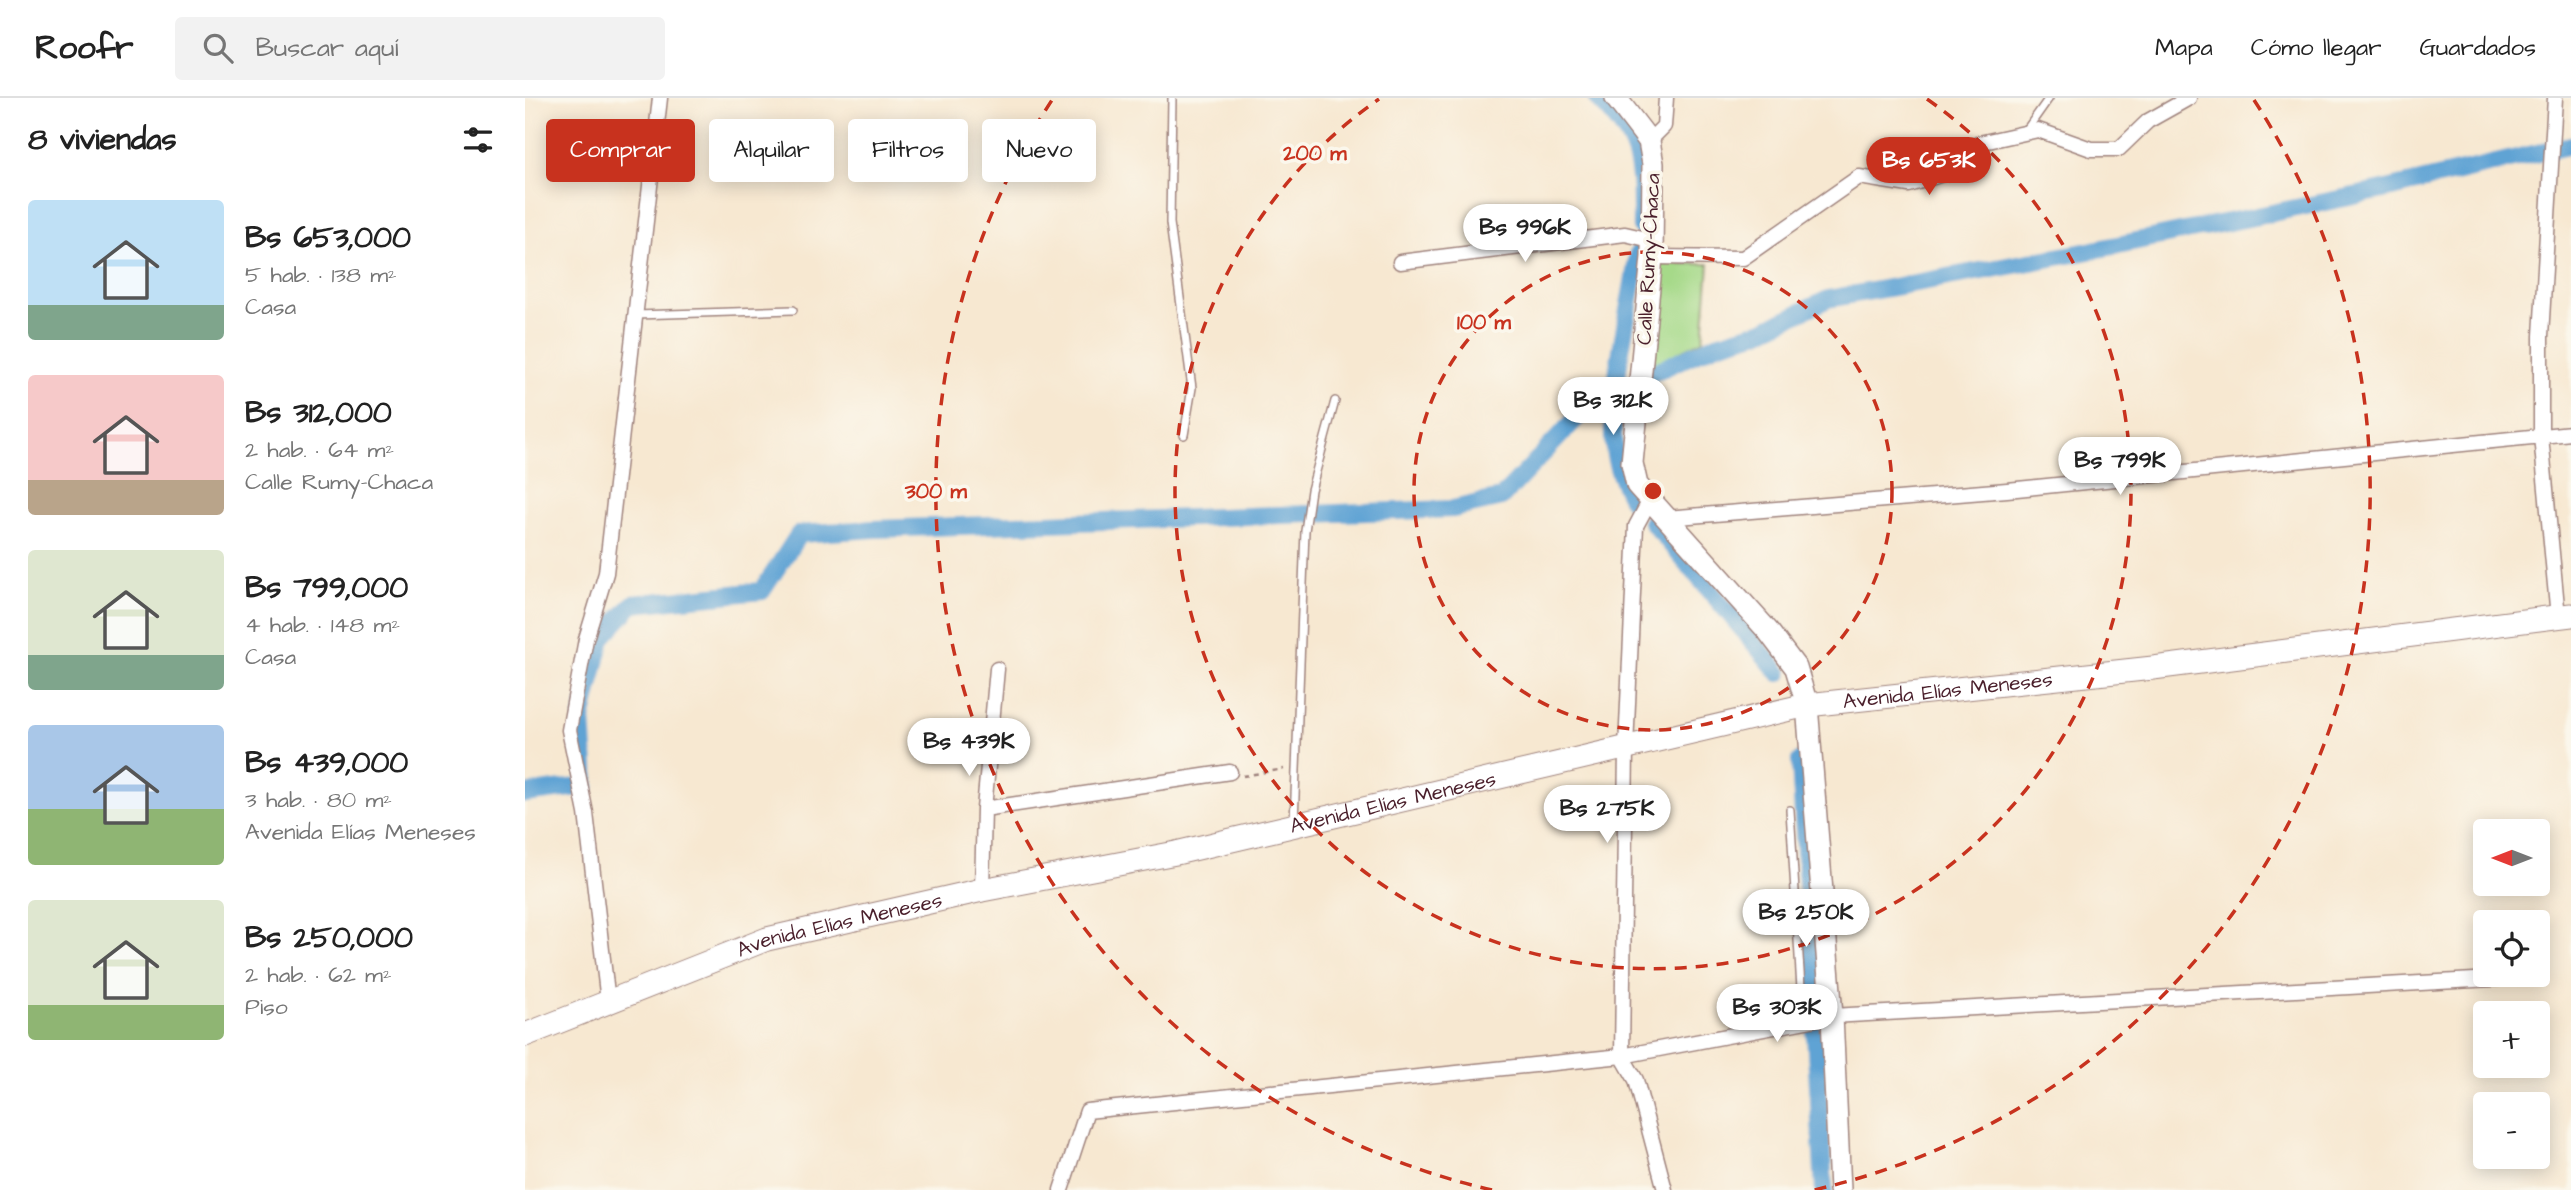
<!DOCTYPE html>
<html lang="es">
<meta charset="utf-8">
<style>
body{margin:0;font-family:"Architects Daughter",sans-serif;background:#f2f2f2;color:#222;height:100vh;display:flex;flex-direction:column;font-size:26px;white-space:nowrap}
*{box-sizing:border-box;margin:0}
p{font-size:23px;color:#767676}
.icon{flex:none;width:38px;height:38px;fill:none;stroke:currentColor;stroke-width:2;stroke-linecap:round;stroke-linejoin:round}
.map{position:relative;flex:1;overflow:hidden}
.drawer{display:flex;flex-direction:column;background:#fff;width:525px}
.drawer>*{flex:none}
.top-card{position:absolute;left:21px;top:21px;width:665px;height:63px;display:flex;gap:14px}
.needle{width:46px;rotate:270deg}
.buttons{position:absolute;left:1948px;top:721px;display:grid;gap:14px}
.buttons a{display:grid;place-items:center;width:77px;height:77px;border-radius:7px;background:#fff;box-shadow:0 4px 18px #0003;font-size:35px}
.price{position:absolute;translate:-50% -60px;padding:0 16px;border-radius:24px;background:#fff;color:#222;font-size:23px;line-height:46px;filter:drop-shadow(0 2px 4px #0008)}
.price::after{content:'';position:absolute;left:50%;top:42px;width:21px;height:16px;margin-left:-10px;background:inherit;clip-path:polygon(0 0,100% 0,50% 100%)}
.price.selected{background:#c8321e;color:#fff}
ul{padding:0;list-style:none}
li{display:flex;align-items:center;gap:21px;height:175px;padding:0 28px}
li span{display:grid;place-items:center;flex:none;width:196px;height:140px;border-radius:7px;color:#555}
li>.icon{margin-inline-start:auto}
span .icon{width:84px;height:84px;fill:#fffc;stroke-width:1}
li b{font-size:30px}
h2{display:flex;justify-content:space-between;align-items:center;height:84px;padding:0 28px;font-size:30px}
.chip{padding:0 24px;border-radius:7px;background:#fff;box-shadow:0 4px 18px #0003;font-size:24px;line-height:63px}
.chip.selected{background:#c8321e;color:#fff}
header{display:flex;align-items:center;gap:42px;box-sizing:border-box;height:98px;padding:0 35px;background:#fff;border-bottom:2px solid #e0e0e0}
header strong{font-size:33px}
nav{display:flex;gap:38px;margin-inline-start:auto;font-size:24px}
.search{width:490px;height:63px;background:#f2f2f2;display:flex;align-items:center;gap:18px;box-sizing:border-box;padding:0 24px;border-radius:7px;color:#767676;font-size:26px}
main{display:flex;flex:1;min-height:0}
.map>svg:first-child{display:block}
.green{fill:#a6d989;stroke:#787c5a;stroke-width:2}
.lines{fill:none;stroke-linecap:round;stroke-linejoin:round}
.canal{stroke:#5fa3d4;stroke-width:18}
.lane-casing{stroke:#a0847e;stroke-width:10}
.street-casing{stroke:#a0847e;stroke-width:17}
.secondary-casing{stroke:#a0847e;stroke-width:24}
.primary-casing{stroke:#a0847e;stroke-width:25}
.path{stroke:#a0847e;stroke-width:2.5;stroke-dasharray:5 5;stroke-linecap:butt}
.lane{stroke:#fff;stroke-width:7}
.street{stroke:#fff;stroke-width:14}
.secondary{stroke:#fff;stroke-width:21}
.primary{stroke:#fff;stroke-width:23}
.ring{fill:none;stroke:#c8321e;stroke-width:3.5;stroke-dasharray:12 9}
.labels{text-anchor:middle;stroke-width:7;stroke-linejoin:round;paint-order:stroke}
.street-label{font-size:21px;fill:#4a1f2b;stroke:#fbf7ec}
.centre{fill:#c8321e;stroke:#fbf7ec;stroke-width:3.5}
.ring-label{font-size:21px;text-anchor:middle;font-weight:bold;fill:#c8321e;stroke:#fbf7ec;stroke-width:7;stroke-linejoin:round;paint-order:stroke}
</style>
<header>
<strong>Roofr</strong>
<div class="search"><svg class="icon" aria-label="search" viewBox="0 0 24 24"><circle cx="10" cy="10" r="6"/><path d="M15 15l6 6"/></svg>Buscar aquí</div>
<nav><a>Mapa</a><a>Cómo llegar</a><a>Guardados</a></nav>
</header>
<main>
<section class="drawer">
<h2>8 viviendas<svg class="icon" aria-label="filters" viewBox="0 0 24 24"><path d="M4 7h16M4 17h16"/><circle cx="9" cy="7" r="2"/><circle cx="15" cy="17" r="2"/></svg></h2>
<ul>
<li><span style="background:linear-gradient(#bfe0f5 75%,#7fa58c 0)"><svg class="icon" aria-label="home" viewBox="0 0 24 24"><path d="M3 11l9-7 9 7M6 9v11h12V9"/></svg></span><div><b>Bs 653,000</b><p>5 hab. · 138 m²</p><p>Casa</p></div></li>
<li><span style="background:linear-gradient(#f6c9c9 75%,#b9a48a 0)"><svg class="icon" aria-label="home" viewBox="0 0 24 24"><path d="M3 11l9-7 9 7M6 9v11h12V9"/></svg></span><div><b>Bs 312,000</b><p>2 hab. · 64 m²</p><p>Calle Rumy-Chaca</p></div></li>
<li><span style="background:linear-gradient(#dfe7d0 75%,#7fa58c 0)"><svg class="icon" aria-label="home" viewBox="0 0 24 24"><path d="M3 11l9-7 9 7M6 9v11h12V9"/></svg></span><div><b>Bs 799,000</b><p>4 hab. · 148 m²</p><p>Casa</p></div></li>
<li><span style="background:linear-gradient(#a9c7e8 60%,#8fb573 0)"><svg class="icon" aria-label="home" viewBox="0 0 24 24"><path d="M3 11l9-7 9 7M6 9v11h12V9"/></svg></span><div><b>Bs 439,000</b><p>3 hab. · 80 m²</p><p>Avenida Elías Meneses</p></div></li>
<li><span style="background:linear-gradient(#dfe7d0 75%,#8fb573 0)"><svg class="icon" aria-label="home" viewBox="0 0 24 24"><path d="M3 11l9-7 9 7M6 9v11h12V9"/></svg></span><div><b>Bs 250,000</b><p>2 hab. · 62 m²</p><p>Piso</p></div></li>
</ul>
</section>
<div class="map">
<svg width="2046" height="1092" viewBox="0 0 2046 1092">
<rect width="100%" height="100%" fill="#fbf7ec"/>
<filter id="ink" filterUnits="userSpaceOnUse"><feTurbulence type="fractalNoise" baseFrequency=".0143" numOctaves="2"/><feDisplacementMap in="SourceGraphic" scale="14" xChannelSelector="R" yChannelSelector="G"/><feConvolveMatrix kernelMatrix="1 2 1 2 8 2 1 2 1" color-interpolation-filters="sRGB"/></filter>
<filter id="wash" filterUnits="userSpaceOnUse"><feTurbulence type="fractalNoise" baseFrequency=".00686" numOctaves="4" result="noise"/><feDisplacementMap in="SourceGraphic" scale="28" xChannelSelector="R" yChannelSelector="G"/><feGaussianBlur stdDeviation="1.57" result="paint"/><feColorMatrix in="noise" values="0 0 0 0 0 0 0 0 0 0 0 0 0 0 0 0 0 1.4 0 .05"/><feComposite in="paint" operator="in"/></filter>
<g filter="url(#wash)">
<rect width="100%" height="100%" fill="#f7e8d1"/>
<path class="green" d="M 1133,166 L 1184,166 L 1178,242 L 1124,270 Z"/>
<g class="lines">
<path class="canal" d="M 1072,0 C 1118,46 1116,65 1116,129
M 1123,277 L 1192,246 L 1236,233 L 1303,201 L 1554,155 L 1858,92 L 2046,47
M 1109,406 C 1100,388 1091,371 1089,350 C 1083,298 1105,210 1113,155
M 1127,424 L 1254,575
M 1275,663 L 1289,908
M 0,696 L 61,688 L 57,620 L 77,540 L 108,506 L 237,493 L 274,436 L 349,431 L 928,411 L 976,400 L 1066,305 L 1103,287
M 1290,935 L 1299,1092"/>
</g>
</g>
<g filter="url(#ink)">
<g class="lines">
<defs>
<path id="lane" d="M 647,0 L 645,125 L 667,290 L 659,337
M 1500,34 L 1524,0
M 111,217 L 268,212
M 1265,712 L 1278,923
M 769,725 L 780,433 L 786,392 L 810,303"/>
<path id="street" d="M 2030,0 L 2016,238 L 2016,338 L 2033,519
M 1124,43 L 1139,28 L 1141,0
M 1127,159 L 1218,160 L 1334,79 L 1384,87 L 1427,73 L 1454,45 L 1513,32 L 1566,51 L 1594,51 L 1623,23 L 1664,0
M 875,164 L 1100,136 L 1126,142
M 1125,402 L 1111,428 L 1101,650 L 1097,958 L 1111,982 L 1140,1092
M 1141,420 L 1482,392 L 2046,335
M 459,711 L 705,674
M 457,792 L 459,711 L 472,571
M 83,904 L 61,715 L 44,632 L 61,541 L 81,475 L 135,0
M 536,1092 L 562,1013 L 1097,958 L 1307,918 L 2003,879"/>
<path id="secondary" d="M 1091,0 L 1124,43 L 1128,66 L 1127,159 L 1107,365 L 1112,387 L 1243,533 L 1271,570 L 1282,607 L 1307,918 L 1315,1092"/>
<g id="primary">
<path id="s1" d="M 0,937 L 242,841 L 457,792 L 651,755 L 1282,607 L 1628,570 L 2046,517"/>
</g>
</defs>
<use href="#lane" class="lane-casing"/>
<use href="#street" class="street-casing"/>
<use href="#secondary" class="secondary-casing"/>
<use href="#primary" class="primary-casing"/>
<path class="path" d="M 718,678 L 759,671"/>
<use href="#lane" class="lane"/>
<use href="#street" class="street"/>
<use href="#secondary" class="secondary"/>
<use href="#primary" class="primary"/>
</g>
</g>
<g class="ring">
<circle cx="1128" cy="393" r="239"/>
<path d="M1402 1A478 478 0 1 1 854 1"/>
<path d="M967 1092A717 717 0 0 1 527 2M1729 2A717 717 0 0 1 1289 1092"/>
</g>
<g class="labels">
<g class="street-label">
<text transform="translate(1123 161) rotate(-87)" y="7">Calle Rumy-Chaca</text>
<text dy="7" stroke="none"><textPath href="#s1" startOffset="1468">Avenida Elías Meneses</textPath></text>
<text dy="7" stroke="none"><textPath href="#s1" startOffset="901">Avenida Elías Meneses</textPath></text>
<text dy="7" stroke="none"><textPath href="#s1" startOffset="334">Avenida Elías Meneses</textPath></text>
</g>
</g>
<circle cx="1128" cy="393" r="10" class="centre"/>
<g class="ring-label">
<text x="790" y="62">200 m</text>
<text x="959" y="231">100 m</text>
<text x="411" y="400">300 m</text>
</g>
</svg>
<div class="buttons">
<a><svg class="needle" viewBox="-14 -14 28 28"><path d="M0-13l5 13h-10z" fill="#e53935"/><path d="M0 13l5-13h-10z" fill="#767676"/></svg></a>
<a><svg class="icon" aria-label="locate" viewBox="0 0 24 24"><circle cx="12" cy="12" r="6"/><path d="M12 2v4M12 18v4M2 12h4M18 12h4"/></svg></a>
<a>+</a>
<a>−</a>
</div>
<b class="price selected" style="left:1404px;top:99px">Bs 653K</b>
<b class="price" style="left:1000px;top:166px">Bs 996K</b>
<b class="price" style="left:1088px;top:339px">Bs 312K</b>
<b class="price" style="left:1595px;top:399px">Bs 799K</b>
<b class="price" style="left:444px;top:680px">Bs 439K</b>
<b class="price" style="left:1082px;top:747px">Bs 275K</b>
<b class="price" style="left:1281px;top:851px">Bs 250K</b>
<b class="price" style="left:1252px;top:946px">Bs 303K</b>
<div class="top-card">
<a class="chip selected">Comprar</a>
<a class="chip">Alquilar</a>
<a class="chip">Filtros</a>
<a class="chip">Nuevo</a>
</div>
</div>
</main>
